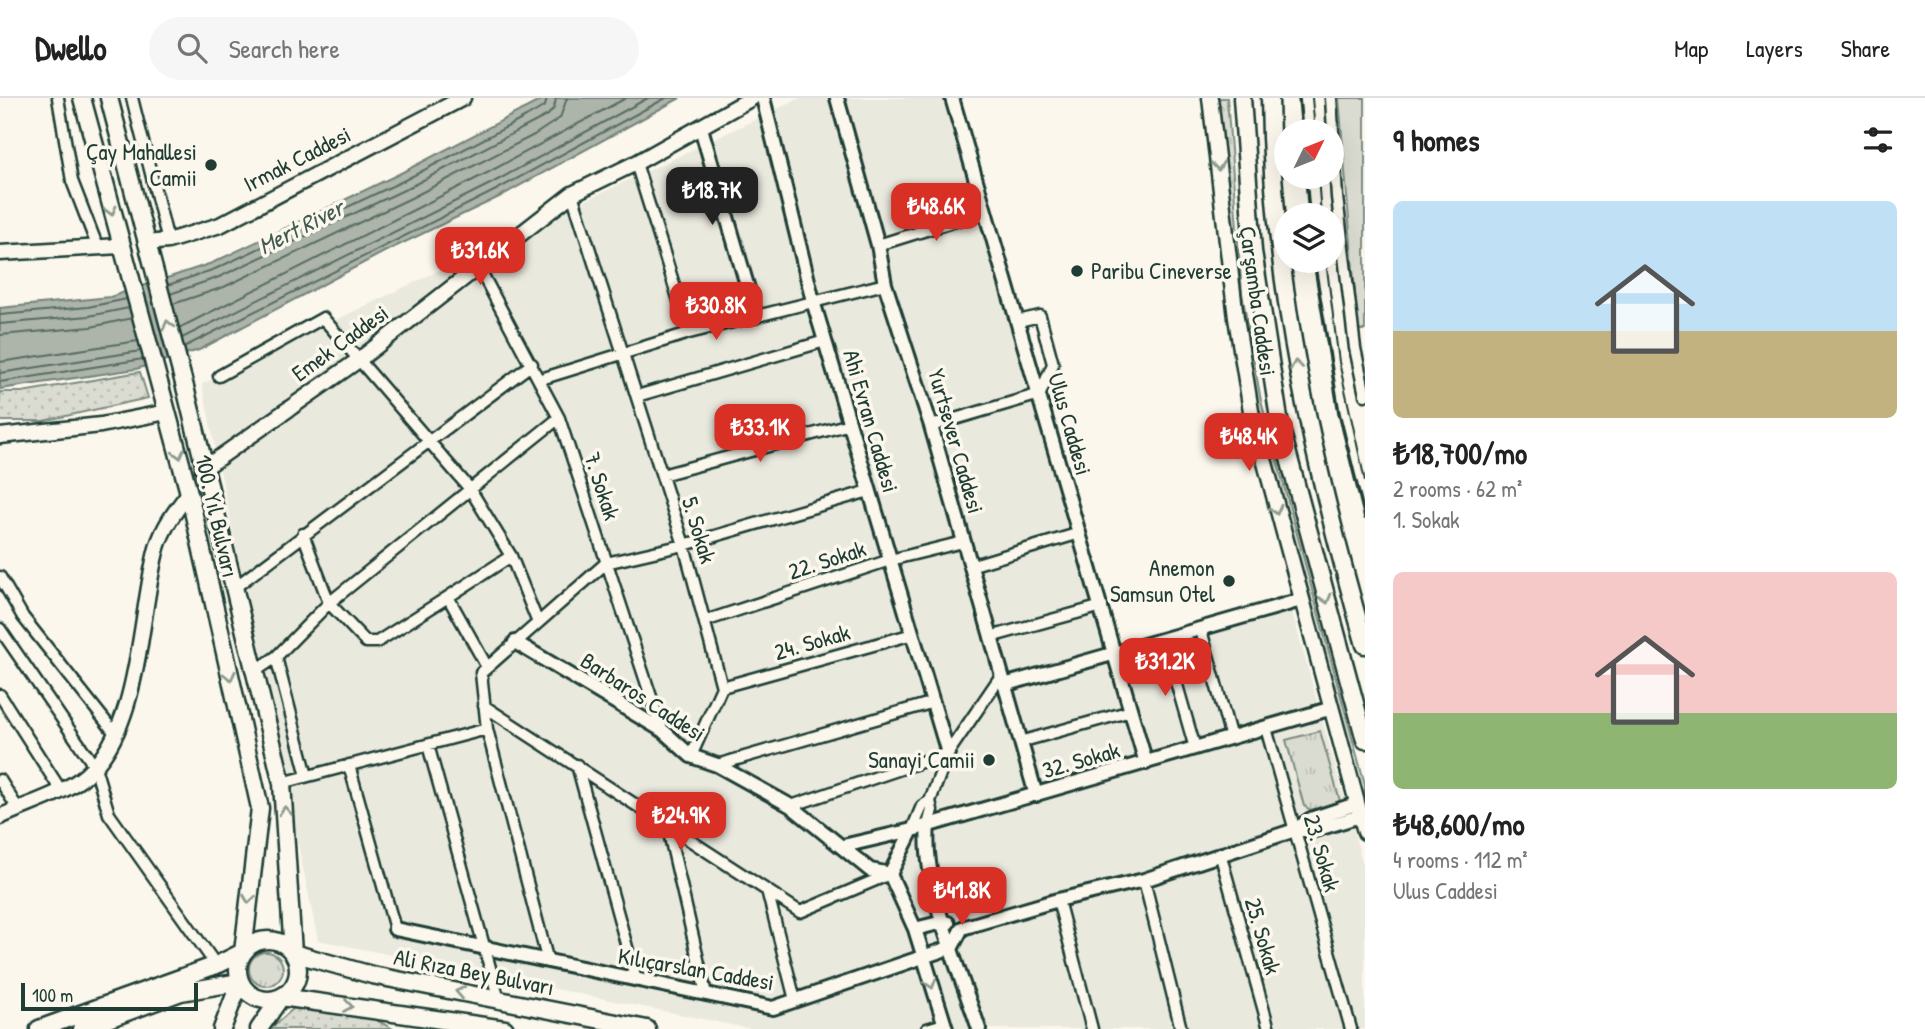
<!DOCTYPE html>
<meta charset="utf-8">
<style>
body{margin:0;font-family:"Patrick Hand",sans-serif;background:#f6f6f6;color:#222;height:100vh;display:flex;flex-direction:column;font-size:26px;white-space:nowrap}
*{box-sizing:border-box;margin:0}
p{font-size:23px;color:#767676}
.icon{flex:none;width:38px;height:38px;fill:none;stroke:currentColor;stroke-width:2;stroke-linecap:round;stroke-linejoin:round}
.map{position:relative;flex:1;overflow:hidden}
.side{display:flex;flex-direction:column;background:#fff;width:560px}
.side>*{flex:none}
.needle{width:46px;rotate:47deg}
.buttons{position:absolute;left:1274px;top:21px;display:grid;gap:14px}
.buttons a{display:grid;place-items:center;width:70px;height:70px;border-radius:50%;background:#fff;box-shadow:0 7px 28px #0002;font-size:35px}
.scale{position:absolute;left:21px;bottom:18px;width:177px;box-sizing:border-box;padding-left:7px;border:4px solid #1f3d34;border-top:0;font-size:19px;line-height:24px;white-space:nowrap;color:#1f3d34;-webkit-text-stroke:5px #fbf7ec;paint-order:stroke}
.price{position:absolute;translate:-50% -60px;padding:0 16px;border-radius:14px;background:#d93025;color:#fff;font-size:23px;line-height:46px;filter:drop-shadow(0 2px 4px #0008)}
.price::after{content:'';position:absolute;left:50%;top:42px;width:21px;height:16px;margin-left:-10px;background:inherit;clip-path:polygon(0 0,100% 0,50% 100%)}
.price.active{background:#222;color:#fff}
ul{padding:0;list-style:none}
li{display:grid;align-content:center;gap:14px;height:371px;padding:0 28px}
li span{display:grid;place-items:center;height:217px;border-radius:10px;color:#555}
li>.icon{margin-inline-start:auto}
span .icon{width:126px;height:126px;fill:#fffc;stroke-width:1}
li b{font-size:30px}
h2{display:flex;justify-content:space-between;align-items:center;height:84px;padding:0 28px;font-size:30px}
header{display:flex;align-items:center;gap:42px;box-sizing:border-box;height:98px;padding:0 35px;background:#fff;border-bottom:2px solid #e0e0e0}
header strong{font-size:33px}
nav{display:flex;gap:38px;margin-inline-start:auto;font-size:24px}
.search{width:490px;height:63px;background:#f6f6f6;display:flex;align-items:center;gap:18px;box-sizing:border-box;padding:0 24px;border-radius:38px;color:#767676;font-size:26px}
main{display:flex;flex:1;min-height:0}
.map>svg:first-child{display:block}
.built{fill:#eae9de}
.grass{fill:url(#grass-tufts);stroke:#7d8c82;stroke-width:2}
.park{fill:url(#park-dots);stroke:#7d8c82;stroke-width:2}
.pitch{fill:#dbdcd1;stroke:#7d8c82;stroke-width:2}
.water{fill:#adb4aa;stroke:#74847b;stroke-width:2}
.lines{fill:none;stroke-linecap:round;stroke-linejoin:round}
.shore{stroke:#586d63;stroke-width:2}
.minor-casing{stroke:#1f3d34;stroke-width:15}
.tertiary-casing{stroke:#1f3d34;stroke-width:18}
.secondary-casing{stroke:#1f3d34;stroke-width:19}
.primary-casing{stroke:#1f3d34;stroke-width:21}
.minor{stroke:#fbf7ec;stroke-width:10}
.tertiary{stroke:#fbf7ec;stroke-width:12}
.secondary{stroke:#fbf7ec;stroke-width:14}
.primary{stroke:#fbf7ec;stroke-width:16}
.tram{stroke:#1f3d34;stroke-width:2}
.rail{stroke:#1f3d34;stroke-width:3.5}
.oneway{stroke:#8d9a90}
.poi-dot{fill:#1f3d34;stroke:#fbf7ec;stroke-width:2.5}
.labels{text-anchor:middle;stroke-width:7;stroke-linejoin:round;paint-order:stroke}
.poi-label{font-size:23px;fill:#1f3d34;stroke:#fbf7ec;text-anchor:end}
.street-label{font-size:23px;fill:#1f3d34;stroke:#fbf7ec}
.water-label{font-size:24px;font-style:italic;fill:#425b52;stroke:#fbf7ec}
</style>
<header>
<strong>Dwello</strong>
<div class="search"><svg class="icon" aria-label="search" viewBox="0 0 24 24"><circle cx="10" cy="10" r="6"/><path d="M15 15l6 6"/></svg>Search here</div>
<nav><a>Map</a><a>Layers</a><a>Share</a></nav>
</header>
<main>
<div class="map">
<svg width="1365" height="931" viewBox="0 0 1365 931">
<defs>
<pattern id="grass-tufts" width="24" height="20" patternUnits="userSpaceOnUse" patternTransform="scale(1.75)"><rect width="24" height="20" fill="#dbdcd1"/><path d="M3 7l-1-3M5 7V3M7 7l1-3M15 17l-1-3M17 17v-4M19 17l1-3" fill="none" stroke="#bcbeb4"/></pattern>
<pattern id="park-dots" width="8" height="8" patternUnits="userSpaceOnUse" patternTransform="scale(1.75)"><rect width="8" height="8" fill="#dbdcd1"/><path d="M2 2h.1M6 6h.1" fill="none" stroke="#bcbeb4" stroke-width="1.8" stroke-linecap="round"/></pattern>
</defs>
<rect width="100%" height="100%" fill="#fbf7ec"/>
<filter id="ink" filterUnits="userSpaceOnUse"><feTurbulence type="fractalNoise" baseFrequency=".0143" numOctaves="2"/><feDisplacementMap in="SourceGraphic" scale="14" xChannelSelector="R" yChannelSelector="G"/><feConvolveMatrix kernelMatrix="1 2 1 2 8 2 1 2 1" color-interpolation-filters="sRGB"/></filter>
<g filter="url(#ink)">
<path class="built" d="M 800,0 L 944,0 L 1106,556 L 1289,503 L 1365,774 L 1365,931 L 751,931 L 318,842 L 202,286 Z"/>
<path class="grass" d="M 1219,0 L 1227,0 L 1242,195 L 1261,303 L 1365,687 L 1365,711 L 1255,308 L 1238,196 Z
M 1320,633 L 1340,703 L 1311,712 L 1304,708 L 1286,642 Z
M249 871a17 17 0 1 1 34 0a17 17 0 1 1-34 0Z"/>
<path class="park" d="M 140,274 L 148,300 L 43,323 L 0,323 L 0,294 L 22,294 Z
M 294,910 L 367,917 L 393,931 L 270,931 Z"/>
<path class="pitch" d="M 1339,0 L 1365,0 L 1365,232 L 1358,232 Z"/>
<path class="water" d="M 545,0 L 680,0 L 499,99 L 384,154 L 199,252 L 136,271 L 0,291 L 0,210 L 110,199 L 212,165 L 399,76 Z"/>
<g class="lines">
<path class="shore" d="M 168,187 L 215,171 L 403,83 L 526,19 L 545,8 L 547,0
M 170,196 L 219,179 L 406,91 L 548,17 L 554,10 L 556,0
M 173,206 L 224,189 L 411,100 L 534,37 L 560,20 L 567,0
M 0,217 L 88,209 L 127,201
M 0,226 L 89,218 L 129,210
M 179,230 L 487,75 L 626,0
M 0,237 L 91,229 L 132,220
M 182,240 L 492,85 L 648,0
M 184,249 L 496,92 L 666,0
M 0,264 L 138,243
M 0,275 L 141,253
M 0,284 L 143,261"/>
<defs>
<path id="minor" d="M 58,0 L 72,83 L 98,150
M 132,0 L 168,143
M 1331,0 L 1337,99 L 1355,250 L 1365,297
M 636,65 L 689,235
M 572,96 L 684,447 L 722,589 L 691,658
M 878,147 L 984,114
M 478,168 L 559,320 L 662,632
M 219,278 L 323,220 L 470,391 L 511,458 L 538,525
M 541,281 L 689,235 L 885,186
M 637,298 L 825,243
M 931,328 L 1040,296 L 1053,266 L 1040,218 L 1018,223
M 662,377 L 850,326
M 303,436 L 329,505 L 366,544 L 377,544 L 448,499 L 487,569
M 970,468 L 1080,435
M 0,479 L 23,519 L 114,634
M 234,490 L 532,266
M 448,499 L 511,458
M 705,523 L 890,462 L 963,444
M 0,531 L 95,669 L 109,716 L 216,867
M 1201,532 L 1231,640
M 990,539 L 1102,508
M 1164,542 L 1195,650
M 276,559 L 307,678
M 254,574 L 276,559 L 329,505 L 559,320
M 722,589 L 913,536
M 0,597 L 60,691
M 484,608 L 800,814 L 890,776
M 1266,630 L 1351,931
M 1020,644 L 1131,613
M 428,647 L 499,902
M 349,667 L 395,831
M 577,667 L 636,882
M 717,667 L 934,604
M 0,682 L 18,711
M 282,685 L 487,631
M 791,708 L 948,655
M 667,726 L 706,896
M 928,727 L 932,712 L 930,703
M 912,732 L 922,708 L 930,703 L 948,655 L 1000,579
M 1220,755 L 1269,931
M 1144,782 L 1181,931
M 767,792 L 795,902
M 1058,802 L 1092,931
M 548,864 L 487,631 L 481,575 L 606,465 L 684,447 L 869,393
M 927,931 L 944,926"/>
<path id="tertiary" d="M 763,0 L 813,203 L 948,655
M 837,0 L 878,147 L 885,186 L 931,328 L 1036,697
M 952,0 L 1146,665
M 701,30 L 756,218
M 515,544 L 662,632 L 691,658 L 717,667 L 791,708 L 870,772 L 890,776
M 1004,587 L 1301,502
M 928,727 C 922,787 960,874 979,931
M 1296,731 L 1311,721 L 1356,706
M 912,732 L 890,776 L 915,831 L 946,931
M 843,748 L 912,732 L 1329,611
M 395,831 L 773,910 L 952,849 L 962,830 L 1058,802 L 1144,782 L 1295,732 L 1315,732 L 1360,718
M 915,831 L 943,824 L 948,825"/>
<path id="secondary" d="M 1210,0 L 1236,220 L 1251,313 L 1365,734
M 146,145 L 168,143 L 220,127 L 463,0
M 0,155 L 120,148
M 0,338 L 101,327 L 167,314
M 203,371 L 360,261 L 572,96 L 636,65 L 752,0
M 0,719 C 27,706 64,696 86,677 C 142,629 139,515 157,450 C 163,429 176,412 189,395"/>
<path id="primary" d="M 109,0 L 186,293 L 282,685 L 293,855 L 372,877 L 647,931
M 1242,0 L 1253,153 L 1280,327 L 1365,642
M 1270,0 C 1272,187 1314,368 1365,547
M238 872a30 30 0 1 1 60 0a30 30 0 1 1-60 0Z
M 39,931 L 219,866 L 243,854 L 260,710 L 189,395 L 82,0
M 81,931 L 181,894 L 240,884
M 222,931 L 240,884
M 259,931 L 281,899 L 505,931"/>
</defs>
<use href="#minor" class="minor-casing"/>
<use href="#tertiary" class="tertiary-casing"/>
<use href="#secondary" class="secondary-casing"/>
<use href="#primary" class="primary-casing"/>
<use href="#minor" class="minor"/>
<use href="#tertiary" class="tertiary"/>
<use href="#secondary" class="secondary"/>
<use href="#primary" class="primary"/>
<path class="tram" d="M 1312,0 L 1315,33
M 1318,79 L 1321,117
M 1326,163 L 1339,264 L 1365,383"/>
<path class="rail" d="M 1299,0 L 1302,33
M 1306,79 L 1309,117
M 1314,163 L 1339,315 L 1365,420"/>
</g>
<defs><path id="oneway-chevron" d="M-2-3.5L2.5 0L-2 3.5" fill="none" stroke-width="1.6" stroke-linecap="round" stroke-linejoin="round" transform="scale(1.75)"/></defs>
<g class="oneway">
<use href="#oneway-chevron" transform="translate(1218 68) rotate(83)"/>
<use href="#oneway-chevron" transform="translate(111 113) rotate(75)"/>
<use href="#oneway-chevron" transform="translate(168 227) rotate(-105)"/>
<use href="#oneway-chevron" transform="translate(1296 267) rotate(-99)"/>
<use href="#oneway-chevron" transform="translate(179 356) rotate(75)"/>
<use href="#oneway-chevron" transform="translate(1276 412) rotate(76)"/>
<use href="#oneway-chevron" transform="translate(1326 501) rotate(74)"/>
<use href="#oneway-chevron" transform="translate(230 578) rotate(77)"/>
<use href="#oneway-chevron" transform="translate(285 713) rotate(-93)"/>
<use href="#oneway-chevron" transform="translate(249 801) rotate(97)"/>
<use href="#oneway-chevron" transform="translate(931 886) rotate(73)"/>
<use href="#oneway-chevron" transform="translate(460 894) rotate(-169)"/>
<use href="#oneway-chevron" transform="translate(348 908) rotate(8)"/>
</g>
</g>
<g class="poi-dot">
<circle cx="211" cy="67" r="7"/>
<circle cx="1077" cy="173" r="7"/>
<circle cx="1229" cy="483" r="7"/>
<circle cx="989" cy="662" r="7"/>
</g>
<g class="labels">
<g class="poi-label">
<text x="197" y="62">Çay Mahallesi<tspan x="197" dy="26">Camii</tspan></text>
<text x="1091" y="181" text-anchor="start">Paribu Cineverse</text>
<text x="1215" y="478">Anemon<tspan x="1215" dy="26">Samsun Otel</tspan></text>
<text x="975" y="670">Sanayi Camii</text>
</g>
<g class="street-label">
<text transform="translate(297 61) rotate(-27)" y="8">Irmak Caddesi</text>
<text transform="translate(1258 203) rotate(82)" y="8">Çarşamba Caddesi</text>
<text transform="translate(340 245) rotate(-36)" y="8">Emek Caddesi</text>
<text transform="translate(871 323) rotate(74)" y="8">Ahi Evran Caddesi</text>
<text transform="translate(1070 326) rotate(74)" y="8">Ulus Caddesi</text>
<text transform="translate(956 343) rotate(74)" y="8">Yurtsever Caddesi</text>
<text transform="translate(602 388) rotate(72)" y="8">7. Sokak</text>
<text transform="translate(217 418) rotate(77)" y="8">100. Yıl Bulvarı</text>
<text transform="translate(699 432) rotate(73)" y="8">5. Sokak</text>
<text transform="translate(827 462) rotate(-18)" y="8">22. Sokak</text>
<text transform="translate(812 544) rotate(-16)" y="8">24. Sokak</text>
<text transform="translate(643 599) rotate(33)" y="8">Barbaros Caddesi</text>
<text transform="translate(1081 662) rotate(-16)" y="8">32. Sokak</text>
<text transform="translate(1322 755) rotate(74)" y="8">23. Sokak</text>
<text transform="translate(1263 838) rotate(74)" y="8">25. Sokak</text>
<text transform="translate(696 871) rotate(10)" y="8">Kılıçarslan Caddesi</text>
<text transform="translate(474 874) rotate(11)" y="8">Ali Rıza Bey Bulvarı</text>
</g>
<g class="water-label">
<text transform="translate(301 129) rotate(-27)" y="8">Mert River</text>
</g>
</g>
</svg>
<div class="buttons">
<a><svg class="needle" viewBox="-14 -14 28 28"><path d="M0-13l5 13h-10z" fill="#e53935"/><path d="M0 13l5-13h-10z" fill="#767676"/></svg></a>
<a><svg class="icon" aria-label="layers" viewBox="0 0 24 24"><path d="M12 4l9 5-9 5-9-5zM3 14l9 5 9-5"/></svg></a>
</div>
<div class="scale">100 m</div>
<b class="price active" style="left:712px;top:129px">₺18.7K</b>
<b class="price" style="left:936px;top:145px">₺48.6K</b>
<b class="price" style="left:480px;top:189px">₺31.6K</b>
<b class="price" style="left:716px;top:244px">₺30.8K</b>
<b class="price" style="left:760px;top:366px">₺33.1K</b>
<b class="price" style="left:1249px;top:375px">₺48.4K</b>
<b class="price" style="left:1165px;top:600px">₺31.2K</b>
<b class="price" style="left:681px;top:754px">₺24.9K</b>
<b class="price" style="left:962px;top:829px">₺41.8K</b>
</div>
<section class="side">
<h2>9 homes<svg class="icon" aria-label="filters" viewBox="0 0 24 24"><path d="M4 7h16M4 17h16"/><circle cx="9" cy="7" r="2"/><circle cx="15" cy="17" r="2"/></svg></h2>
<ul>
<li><span style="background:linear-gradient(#bfe0f5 60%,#c2b280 0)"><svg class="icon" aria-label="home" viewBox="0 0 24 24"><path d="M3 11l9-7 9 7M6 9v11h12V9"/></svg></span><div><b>₺18,700/mo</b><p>2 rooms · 62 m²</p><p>1. Sokak</p></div></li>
<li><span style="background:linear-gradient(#f6c9c9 65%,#8fb573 0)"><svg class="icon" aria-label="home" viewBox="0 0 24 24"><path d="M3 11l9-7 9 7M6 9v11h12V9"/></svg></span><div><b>₺48,600/mo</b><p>4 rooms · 112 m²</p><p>Ulus Caddesi</p></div></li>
</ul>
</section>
</main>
